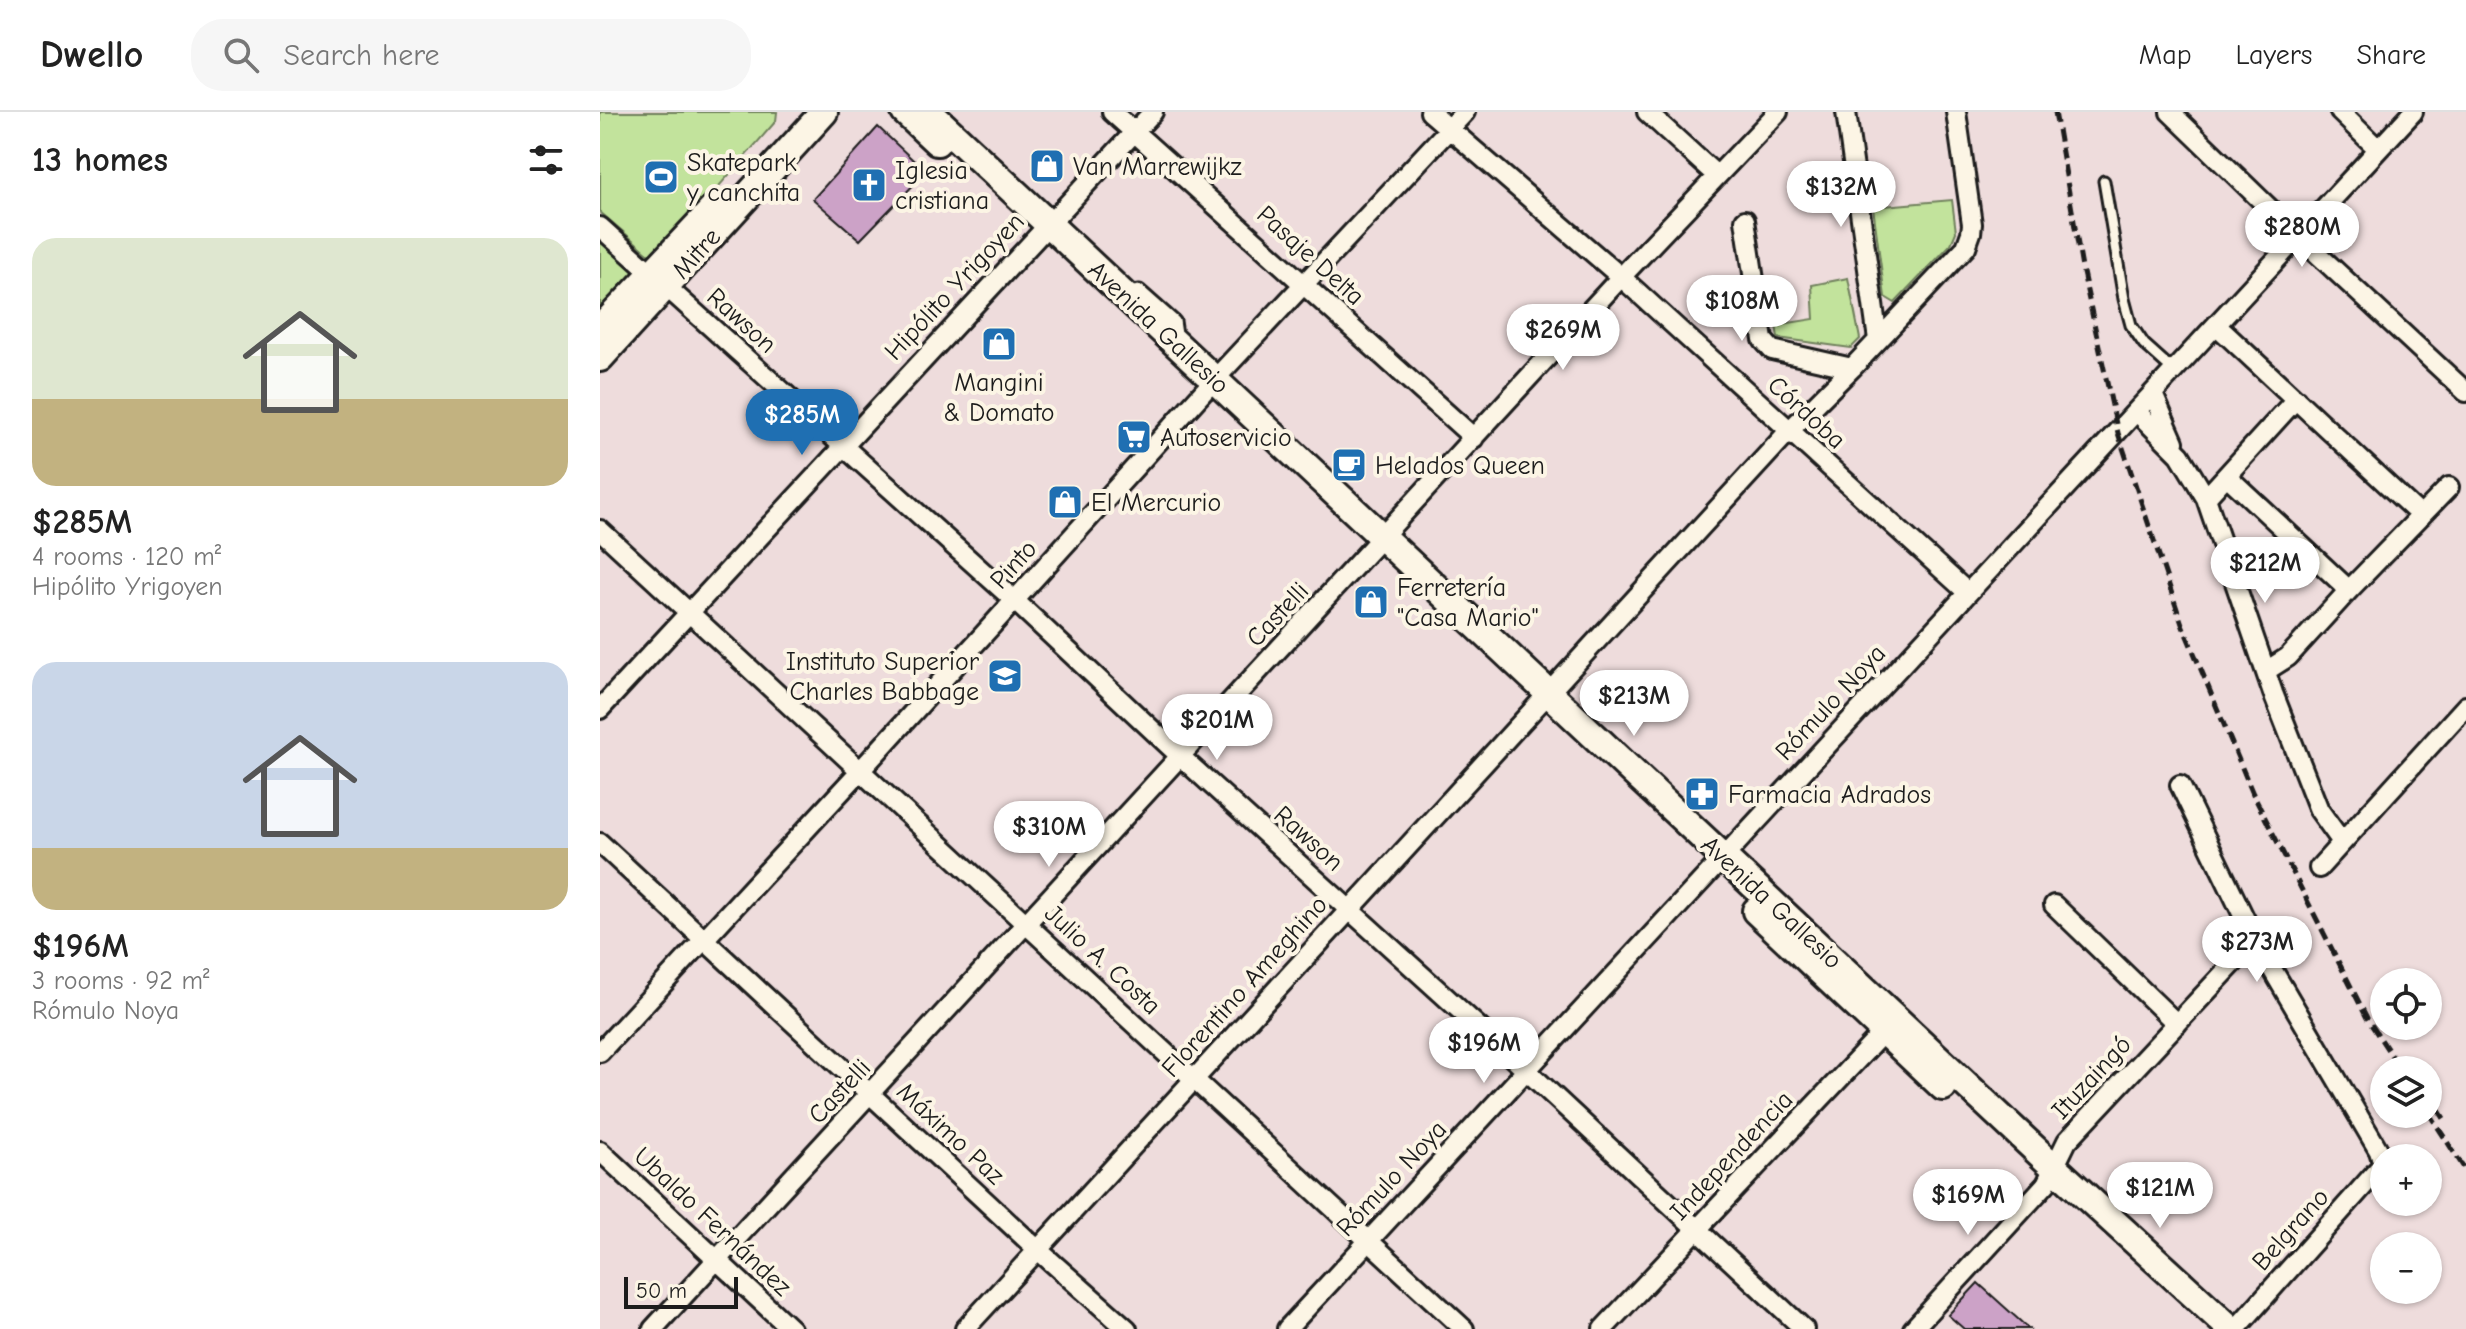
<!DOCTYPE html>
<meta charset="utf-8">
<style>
body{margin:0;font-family:"Comic Neue",sans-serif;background:#f6f6f6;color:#222;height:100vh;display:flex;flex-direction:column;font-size:30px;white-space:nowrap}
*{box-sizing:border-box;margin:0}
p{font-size:26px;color:#767676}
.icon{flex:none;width:44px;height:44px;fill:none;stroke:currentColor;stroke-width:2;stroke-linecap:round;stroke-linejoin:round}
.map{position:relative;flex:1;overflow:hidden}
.panel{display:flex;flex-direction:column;background:#fff;width:600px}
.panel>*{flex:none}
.controls{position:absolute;left:1770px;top:856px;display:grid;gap:16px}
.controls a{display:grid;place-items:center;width:72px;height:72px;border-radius:50%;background:#fff;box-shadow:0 2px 6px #0004;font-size:40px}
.scale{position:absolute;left:24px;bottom:20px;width:114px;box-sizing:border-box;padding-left:8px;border:4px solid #1c1c1c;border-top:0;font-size:22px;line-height:28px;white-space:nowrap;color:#1c1c1c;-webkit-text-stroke:6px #fcf5e5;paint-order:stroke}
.price{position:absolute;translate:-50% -68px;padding:0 18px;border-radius:28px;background:#fff;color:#222;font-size:26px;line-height:52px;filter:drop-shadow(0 2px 4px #0008)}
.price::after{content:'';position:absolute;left:50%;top:48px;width:24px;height:18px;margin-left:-12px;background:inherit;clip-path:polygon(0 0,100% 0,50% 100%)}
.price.current{background:#1f6fb2;color:#fff}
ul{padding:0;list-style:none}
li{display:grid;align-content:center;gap:16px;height:424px;padding:0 32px}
li span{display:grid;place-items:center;height:248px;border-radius:24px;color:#555}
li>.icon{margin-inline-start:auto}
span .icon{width:144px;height:144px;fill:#fffc;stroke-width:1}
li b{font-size:34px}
h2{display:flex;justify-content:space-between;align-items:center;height:96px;padding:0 32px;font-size:34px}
header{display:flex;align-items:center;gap:48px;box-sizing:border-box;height:112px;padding:0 40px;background:#fff;border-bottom:2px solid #e0e0e0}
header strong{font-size:38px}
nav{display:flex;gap:44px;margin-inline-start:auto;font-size:28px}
.search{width:560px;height:72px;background:#f6f6f6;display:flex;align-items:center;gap:20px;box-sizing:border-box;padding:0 28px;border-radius:32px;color:#767676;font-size:30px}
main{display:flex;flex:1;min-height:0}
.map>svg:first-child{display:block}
.green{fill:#c2e39c;stroke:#6f805c;stroke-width:2}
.building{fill:#cca2c7;stroke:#1c1c1c;stroke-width:2}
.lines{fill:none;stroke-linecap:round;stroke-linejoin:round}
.lane-casing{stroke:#1c1c1c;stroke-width:15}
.street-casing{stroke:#1c1c1c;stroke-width:24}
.secondary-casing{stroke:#1c1c1c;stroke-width:32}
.lane{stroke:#fcf5e5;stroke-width:9}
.street{stroke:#fcf5e5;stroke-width:18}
.secondary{stroke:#fcf5e5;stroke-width:26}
.rail{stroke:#1c1c1c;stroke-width:5;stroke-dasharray:12 6;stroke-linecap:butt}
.labels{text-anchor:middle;stroke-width:8;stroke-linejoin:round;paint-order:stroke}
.poi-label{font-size:26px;fill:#1c1c1c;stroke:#fcf5e5;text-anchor:start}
.street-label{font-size:26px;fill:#1c1c1c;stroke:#fcf5e5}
</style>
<header>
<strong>Dwello</strong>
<div class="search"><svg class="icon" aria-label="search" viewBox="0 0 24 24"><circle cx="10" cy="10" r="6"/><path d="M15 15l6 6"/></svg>Search here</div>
<nav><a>Map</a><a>Layers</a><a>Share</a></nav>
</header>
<main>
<section class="panel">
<h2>13 homes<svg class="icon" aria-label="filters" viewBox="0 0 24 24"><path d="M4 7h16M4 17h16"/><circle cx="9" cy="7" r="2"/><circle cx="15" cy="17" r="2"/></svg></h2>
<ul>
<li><span style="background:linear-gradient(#dfe7d0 65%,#c2b280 0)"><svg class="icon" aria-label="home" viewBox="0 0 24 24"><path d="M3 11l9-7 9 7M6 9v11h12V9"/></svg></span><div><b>$285M</b><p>4 rooms · 120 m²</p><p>Hipólito Yrigoyen</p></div></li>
<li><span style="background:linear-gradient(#c9d6e8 75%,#c2b280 0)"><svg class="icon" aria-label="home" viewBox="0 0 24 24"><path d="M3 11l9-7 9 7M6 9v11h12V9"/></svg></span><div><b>$196M</b><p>3 rooms · 92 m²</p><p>Rómulo Noya</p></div></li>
</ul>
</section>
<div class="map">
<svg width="1866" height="1217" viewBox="0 0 1866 1217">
<rect width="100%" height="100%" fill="#eedcdc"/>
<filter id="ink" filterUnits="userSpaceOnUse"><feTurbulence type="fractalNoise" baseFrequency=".0125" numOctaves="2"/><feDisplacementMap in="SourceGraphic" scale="16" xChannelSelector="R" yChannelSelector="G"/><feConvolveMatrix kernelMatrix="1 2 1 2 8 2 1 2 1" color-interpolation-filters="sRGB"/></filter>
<g filter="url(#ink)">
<path class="green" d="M 0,0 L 177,0 L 176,9 L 55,147 L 0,100 Z
M 1352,88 L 1356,120 L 1351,132 L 1295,191 L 1285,185 L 1273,95 Z
M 0,115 L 51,162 L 0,214 Z
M 1248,166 L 1260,227 L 1251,236 L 1178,226 L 1176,213 L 1214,207 L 1212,173 Z"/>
<path class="building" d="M 278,15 L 326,60 L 260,128 L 213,87 Z
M 1378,1171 L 1429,1217 L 1364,1217 L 1348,1203 Z"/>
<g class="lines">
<defs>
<path id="lane" d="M 1504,69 L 1524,187 L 1531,213 L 1544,232 L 1574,259
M 528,180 L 540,178 L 575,209 L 577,223"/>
<path id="street" d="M 512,0 L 874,326
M 830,0 L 1021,165 L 1367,480
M 1047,0 L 1116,63
M 1246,0 L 1278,228
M 1570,0 L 1698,124 L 1866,280
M 1740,0 L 1778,37
M 1145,108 L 1163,228 L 1172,238 L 1252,256
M 0,115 L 414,488 L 581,645 L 926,958 L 1204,1217
M 1616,213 L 1821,404
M 1553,282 L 1574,330
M 1537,300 L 1580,343 L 1606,386 L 1673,581 L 1719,698 L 1742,730
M 1628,365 L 1749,478
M 1606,386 L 1696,287
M 0,418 L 864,1217
M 1666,559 L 1688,545 L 1749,478 L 1849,375
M 0,597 L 553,0
M 1580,673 L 1655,828 L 1779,1039 L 1783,1052 L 1636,1217
M 0,731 L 438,1138 L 527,1217
M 1719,756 L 1866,594
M 1454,793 L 1577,912
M 0,940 L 260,659 L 615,267 L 865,0
M 0,1039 L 191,1217
M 53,1217 L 1021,165 L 1178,0
M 365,1217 L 1189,319 L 1252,256 L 1366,135 L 1371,121 L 1372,112 L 1356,0
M 687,1217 L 1813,0
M 1003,1217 L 1292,911
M 1313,1217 L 1446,1072 L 1467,1029 L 1655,828"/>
<path id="secondary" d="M 305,0 L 337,30
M 329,0 L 1455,1056 L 1631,1217
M 0,217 L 114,96
M 0,246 L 224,0
M 1156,799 L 1343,975"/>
</defs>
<use href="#lane" class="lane-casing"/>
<use href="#street" class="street-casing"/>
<use href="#secondary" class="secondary-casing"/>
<use href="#lane" class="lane"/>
<use href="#street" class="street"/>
<use href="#secondary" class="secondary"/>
<path class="rail" d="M 1455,0 L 1482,156 L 1518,321 L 1582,512 L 1653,682 L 1767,906 L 1801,958
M 1828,981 L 1845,1008
M 1828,1000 L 1866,1059"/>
</g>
</g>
<defs>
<symbol id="shop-square" viewBox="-11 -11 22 22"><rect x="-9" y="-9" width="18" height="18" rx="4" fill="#1f6fb2" stroke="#fcf5e5"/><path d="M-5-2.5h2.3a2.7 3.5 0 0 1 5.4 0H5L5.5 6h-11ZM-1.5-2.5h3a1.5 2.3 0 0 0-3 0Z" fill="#fff"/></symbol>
<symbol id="stadium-square" viewBox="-11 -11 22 22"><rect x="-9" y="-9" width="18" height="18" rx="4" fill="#1f6fb2" stroke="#fcf5e5"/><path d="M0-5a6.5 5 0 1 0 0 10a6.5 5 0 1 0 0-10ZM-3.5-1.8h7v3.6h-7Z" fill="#fff"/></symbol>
<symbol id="church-square" viewBox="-11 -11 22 22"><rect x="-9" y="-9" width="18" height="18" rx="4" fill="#1f6fb2" stroke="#fcf5e5"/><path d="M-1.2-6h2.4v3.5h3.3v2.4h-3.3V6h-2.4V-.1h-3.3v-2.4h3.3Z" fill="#fff"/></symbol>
<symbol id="supermarket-square" viewBox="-11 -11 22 22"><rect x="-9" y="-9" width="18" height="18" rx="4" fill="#1f6fb2" stroke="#fcf5e5"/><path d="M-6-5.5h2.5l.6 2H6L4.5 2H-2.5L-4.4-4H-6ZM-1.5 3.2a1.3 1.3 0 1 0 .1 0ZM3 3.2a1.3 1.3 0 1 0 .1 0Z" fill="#fff"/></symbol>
<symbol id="cafe-square" viewBox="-11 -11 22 22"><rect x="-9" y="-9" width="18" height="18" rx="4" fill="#1f6fb2" stroke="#fcf5e5"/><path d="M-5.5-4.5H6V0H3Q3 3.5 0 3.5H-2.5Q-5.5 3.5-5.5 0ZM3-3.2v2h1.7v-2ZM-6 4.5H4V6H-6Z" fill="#fff"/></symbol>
<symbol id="university-square" viewBox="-11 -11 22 22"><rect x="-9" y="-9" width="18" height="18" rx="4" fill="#1f6fb2" stroke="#fcf5e5"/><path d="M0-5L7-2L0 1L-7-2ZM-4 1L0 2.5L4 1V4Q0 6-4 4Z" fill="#fff"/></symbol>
<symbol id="pharmacy-square" viewBox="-11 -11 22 22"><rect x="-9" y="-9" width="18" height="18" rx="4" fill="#1f6fb2" stroke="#fcf5e5"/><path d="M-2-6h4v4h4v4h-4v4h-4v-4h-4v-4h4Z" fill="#fff"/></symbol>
</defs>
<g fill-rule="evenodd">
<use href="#shop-square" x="427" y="34" width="40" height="40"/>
<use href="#stadium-square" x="41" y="45" width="40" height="40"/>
<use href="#church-square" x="249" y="53" width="40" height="40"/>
<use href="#shop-square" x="379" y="212" width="40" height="40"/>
<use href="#supermarket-square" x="514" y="305" width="40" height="40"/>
<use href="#cafe-square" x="729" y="333" width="40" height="40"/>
<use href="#shop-square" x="445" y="370" width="40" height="40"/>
<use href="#shop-square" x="751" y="470" width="40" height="40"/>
<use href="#university-square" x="385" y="544" width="40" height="40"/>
<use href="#pharmacy-square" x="1082" y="662" width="40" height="40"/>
</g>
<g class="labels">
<g class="poi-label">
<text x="87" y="59">Skatepark<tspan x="87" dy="30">y canchita</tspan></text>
<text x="473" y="63">Van Marrewijkz</text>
<text x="295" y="67">Iglesia<tspan x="295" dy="30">cristiana</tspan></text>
<text x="399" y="279" text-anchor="middle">Mangini<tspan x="399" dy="30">&amp; Domato</tspan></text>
<text x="560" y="334">Autoservicio</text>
<text x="775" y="362">Helados Queen</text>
<text x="491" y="399">El Mercurio</text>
<text x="797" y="484">Ferretería<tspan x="797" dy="30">"Casa Mario"</tspan></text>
<text x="379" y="558" text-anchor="end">Instituto Superior<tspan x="379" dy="30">Charles Babbage</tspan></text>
<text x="1128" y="691">Farmacia Adrados</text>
</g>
<g class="street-label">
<text transform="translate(96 141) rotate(-48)" y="9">Mitre</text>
<text transform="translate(711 143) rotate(42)" y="9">Pasaje Delta</text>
<text transform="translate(354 174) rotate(-47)" y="9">Hipólito Yrigoyen</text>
<text transform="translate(142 208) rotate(42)" y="9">Rawson</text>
<text transform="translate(559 215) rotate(43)" y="9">Avenida Gallesio</text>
<text transform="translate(1207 300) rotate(42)" y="9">Córdoba</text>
<text transform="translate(413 452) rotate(-48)" y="9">Pinto</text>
<text transform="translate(677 502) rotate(-47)" y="9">Castelli</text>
<text transform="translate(1230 590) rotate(-47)" y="9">Rómulo Noya</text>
<text transform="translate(709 726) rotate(42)" y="9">Rawson</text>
<text transform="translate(1172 790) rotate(43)" y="9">Avenida Gallesio</text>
<text transform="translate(503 847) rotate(43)" y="9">Julio A. Costa</text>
<text transform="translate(644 874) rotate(-48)" y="9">Florentino Ameghino</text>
<text transform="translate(1491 965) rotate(-47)" y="9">Ituzaingó</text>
<text transform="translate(239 979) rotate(-47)" y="9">Castelli</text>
<text transform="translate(351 1021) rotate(43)" y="9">Máximo Paz</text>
<text transform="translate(1131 1043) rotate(-47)" y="9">Independencia</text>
<text transform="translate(791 1066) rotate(-47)" y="9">Rómulo Noya</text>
<text transform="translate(113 1109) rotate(43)" y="9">Ubaldo Fernández</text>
<text transform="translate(1690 1117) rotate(-48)" y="9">Belgrano</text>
</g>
</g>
</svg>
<div class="controls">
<a><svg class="icon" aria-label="locate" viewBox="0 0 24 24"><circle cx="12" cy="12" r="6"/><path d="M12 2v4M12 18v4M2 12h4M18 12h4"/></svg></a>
<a><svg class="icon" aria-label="layers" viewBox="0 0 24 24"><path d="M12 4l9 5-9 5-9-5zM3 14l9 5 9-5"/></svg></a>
<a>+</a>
<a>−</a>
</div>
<div class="scale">50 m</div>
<b class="price" style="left:1241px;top:117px">$132M</b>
<b class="price" style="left:1702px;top:157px">$280M</b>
<b class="price" style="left:1142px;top:231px">$108M</b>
<b class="price" style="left:963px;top:260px">$269M</b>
<b class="price current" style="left:202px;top:345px">$285M</b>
<b class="price" style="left:1665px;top:493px">$212M</b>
<b class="price" style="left:1034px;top:626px">$213M</b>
<b class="price" style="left:617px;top:650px">$201M</b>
<b class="price" style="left:449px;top:757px">$310M</b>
<b class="price" style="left:1657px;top:872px">$273M</b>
<b class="price" style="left:884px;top:973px">$196M</b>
<b class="price" style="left:1560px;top:1118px">$121M</b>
<b class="price" style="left:1368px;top:1125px">$169M</b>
</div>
</main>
